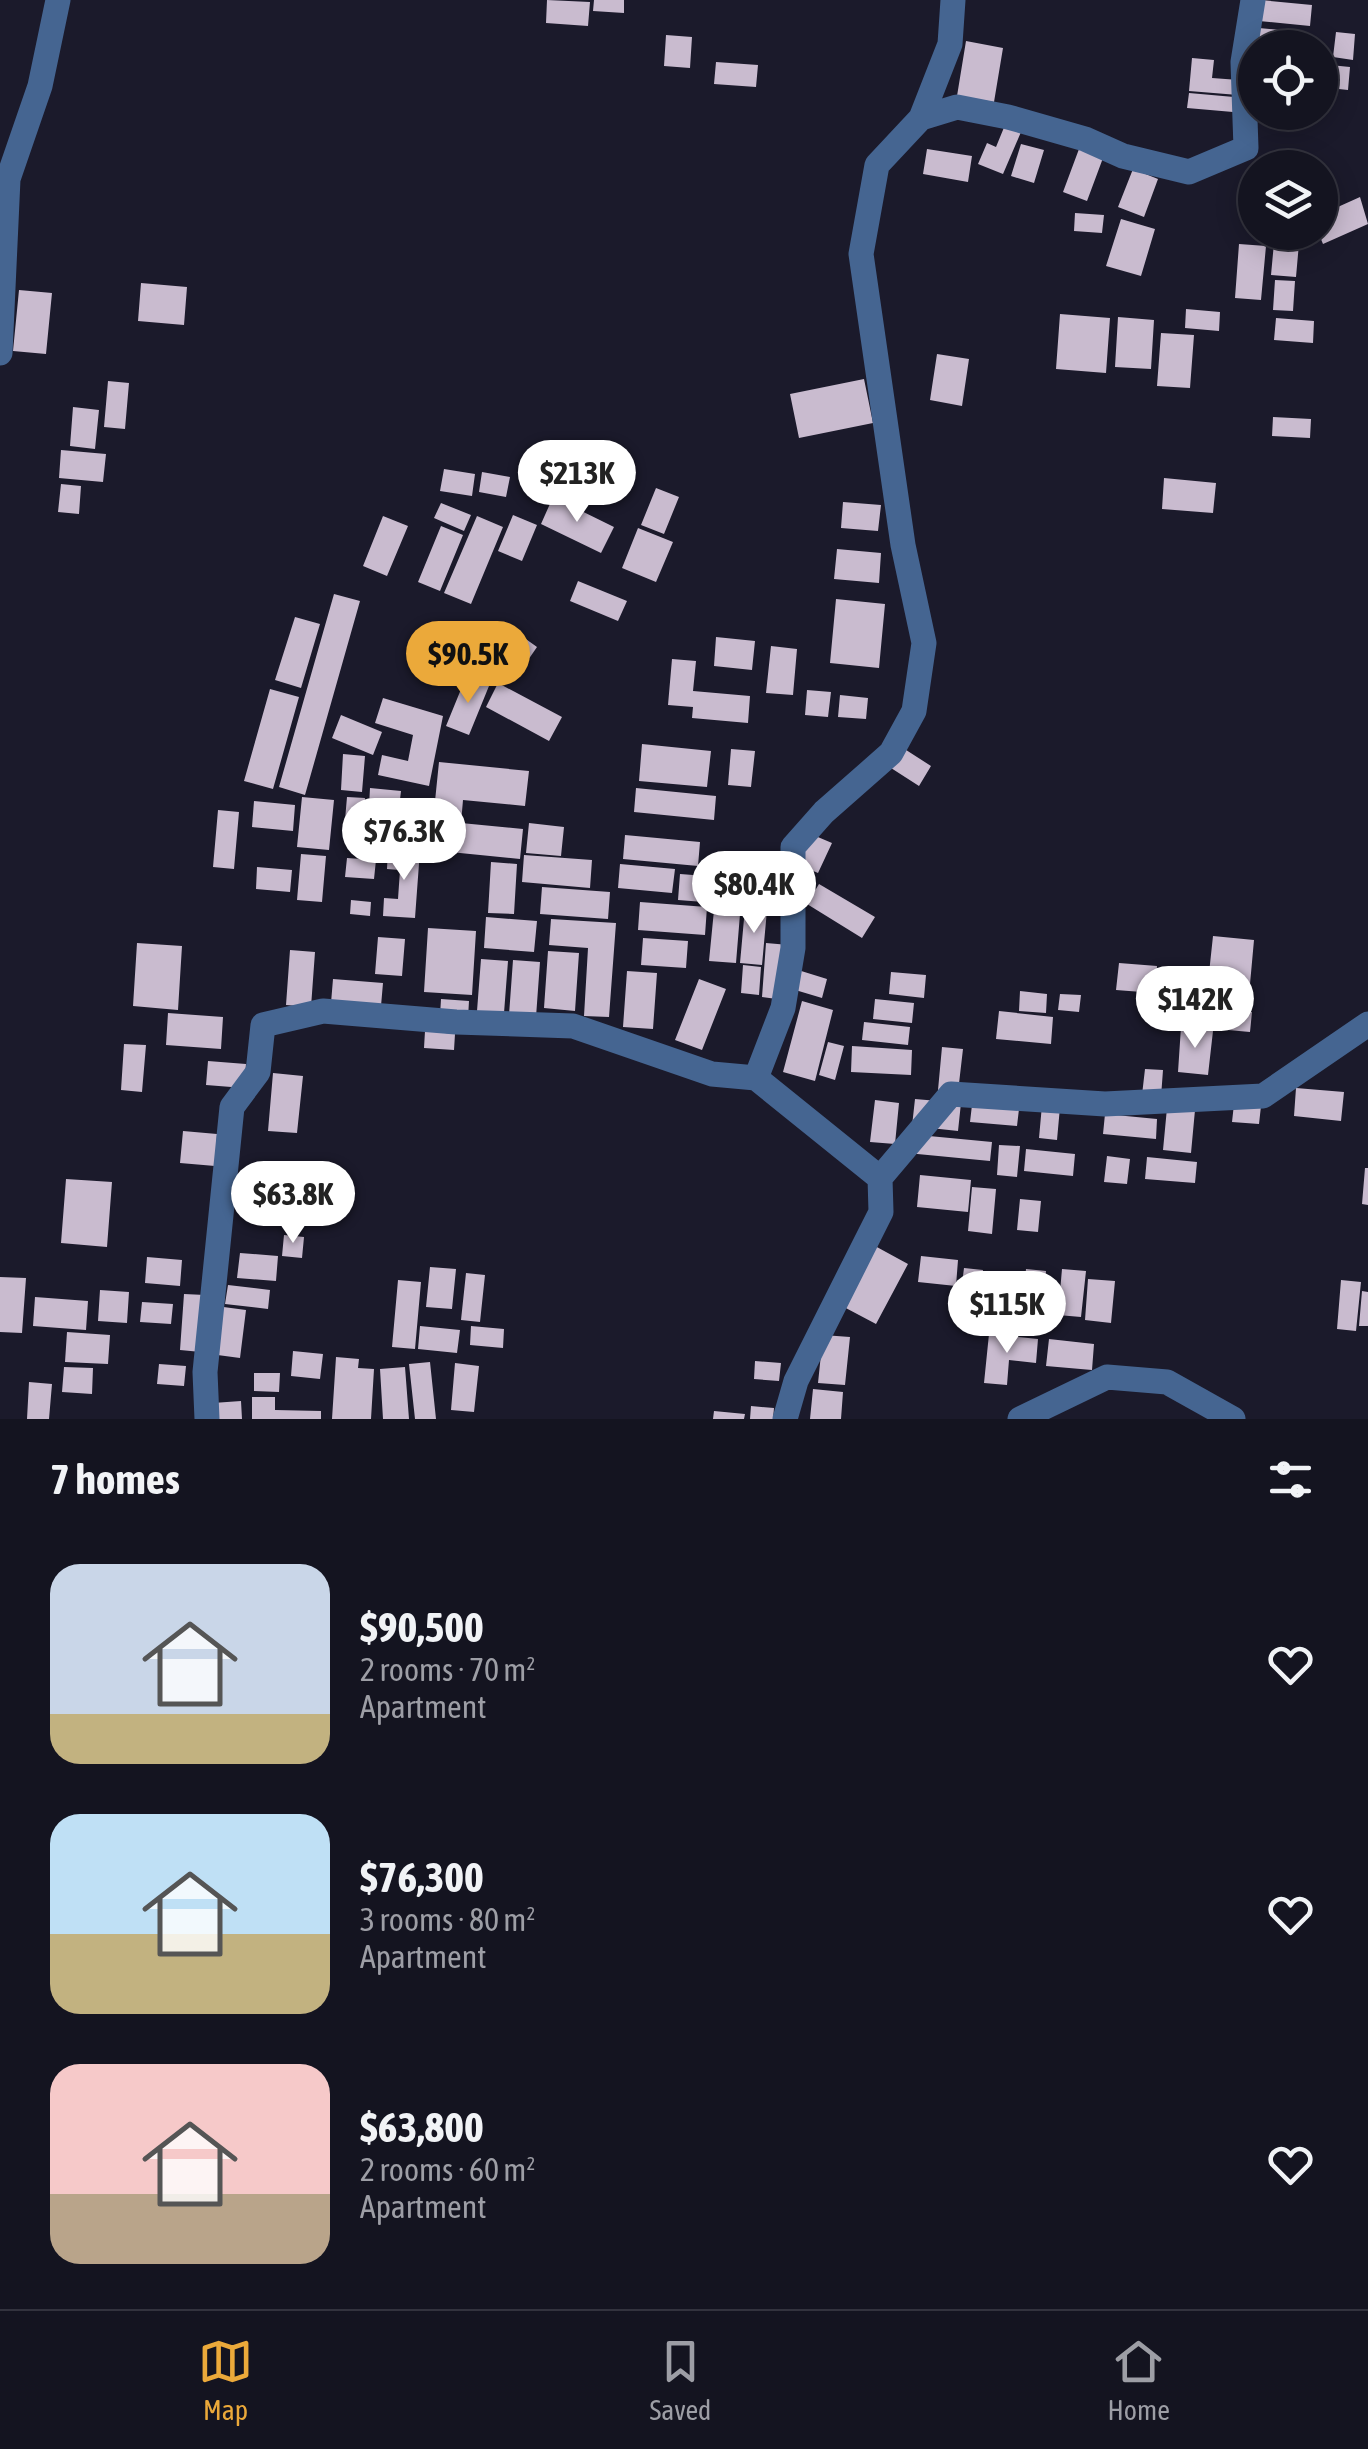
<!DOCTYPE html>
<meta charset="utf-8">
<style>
body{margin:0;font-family:"Asap Condensed",sans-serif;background:#1d1d29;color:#f1f3f6;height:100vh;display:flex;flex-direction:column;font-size:38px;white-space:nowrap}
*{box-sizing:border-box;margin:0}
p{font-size:32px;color:#9d9ea5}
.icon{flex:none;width:55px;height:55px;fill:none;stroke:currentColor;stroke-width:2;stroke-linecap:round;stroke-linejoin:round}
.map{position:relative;height:1419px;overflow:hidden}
.panel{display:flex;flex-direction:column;background:#141420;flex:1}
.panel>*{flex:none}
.tools{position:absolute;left:1238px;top:30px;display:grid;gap:20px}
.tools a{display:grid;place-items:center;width:100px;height:100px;border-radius:50%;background:#141420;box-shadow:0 5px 25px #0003,0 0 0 2px #33333e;font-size:50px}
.price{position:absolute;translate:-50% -85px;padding:0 22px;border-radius:35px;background:#fff;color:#222;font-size:32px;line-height:65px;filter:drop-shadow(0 2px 5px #0008)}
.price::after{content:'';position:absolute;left:50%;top:60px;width:30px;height:22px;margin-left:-15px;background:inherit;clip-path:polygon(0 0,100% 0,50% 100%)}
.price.active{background:#eba93a;color:#111}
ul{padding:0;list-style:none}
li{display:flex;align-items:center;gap:30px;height:250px;padding:0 50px}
li span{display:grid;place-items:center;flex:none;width:280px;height:200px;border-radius:30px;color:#555}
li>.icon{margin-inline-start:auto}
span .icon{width:120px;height:120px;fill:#fffc;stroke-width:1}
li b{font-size:42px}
h2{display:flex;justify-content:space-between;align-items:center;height:120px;padding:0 50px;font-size:42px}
.tabs{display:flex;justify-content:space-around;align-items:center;height:140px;border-top:2px solid #33333e;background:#141420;font-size:28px;color:#9d9ea5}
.tabs a{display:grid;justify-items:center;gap:5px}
.tabs .active{color:#eba93a}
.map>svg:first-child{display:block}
.building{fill:#c9bbcf}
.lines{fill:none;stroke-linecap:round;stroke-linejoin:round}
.minor{stroke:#456591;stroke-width:25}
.tertiary{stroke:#456591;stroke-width:25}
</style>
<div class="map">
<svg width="1368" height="1419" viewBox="0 0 1368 1419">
<rect width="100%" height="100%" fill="#1b1a2b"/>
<path class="building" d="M 547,0 L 590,2 L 588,26 L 546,23 Z
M 594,0 L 624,0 L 624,13 L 593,11 Z
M 1261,0 L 1312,5 L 1310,26 L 1259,21 Z
M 1259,28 L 1300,32 L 1299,48 L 1258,48 Z
M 1336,32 L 1355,34 L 1353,60 L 1333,57 Z
M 666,35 L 692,37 L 690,68 L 664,66 Z
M 966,41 L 1003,48 L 994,102 L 957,96 Z
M 1192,58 L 1214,60 L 1212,78 L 1239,80 L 1238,95 L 1189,91 Z
M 716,62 L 758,65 L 756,87 L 714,84 Z
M 1320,64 L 1350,67 L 1348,90 L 1320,87 Z
M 1189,93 L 1234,97 L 1233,112 L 1187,108 Z
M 1005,125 L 1021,132 L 1003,174 L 978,164 L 987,143 L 996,147 Z
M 1021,144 L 1044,150 L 1034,183 L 1011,176 Z
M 927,149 L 972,156 L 968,182 L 923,174 Z
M 1079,149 L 1103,158 L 1087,201 L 1063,192 Z
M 1133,169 L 1158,179 L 1144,217 L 1118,207 Z
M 1360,197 L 1368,224 L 1323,244 L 1318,232 L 1320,215 Z
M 1075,213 L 1104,215 L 1102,233 L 1074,231 Z
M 1121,219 L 1155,229 L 1141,276 L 1106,266 Z
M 1275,232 L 1300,232 L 1296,277 L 1271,275 Z
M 1239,244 L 1266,246 L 1261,300 L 1235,298 Z
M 1275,280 L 1295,281 L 1293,311 L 1273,310 Z
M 141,283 L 187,287 L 184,325 L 138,321 Z
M 19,290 L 52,293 L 46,354 L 13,351 Z
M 1186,309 L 1220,312 L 1219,331 L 1185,328 Z
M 1060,314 L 1110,318 L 1106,373 L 1056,369 Z
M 1118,317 L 1154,320 L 1151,369 L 1115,367 Z
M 1276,318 L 1314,321 L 1313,343 L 1274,340 Z
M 1161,333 L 1194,335 L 1190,388 L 1157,386 Z
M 937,354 L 969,359 L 962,406 L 930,400 Z
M 864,379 L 873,423 L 799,438 L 790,394 Z
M 108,381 L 129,383 L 125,429 L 104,427 Z
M 73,407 L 99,410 L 95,449 L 70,446 Z
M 1273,417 L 1311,419 L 1310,438 L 1272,436 Z
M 61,450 L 106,454 L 103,482 L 59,478 Z
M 444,469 L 475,474 L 472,496 L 440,491 Z
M 482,472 L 510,477 L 506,497 L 479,492 Z
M 1164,478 L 1216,483 L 1213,513 L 1162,509 Z
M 61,484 L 81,486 L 79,514 L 58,512 Z
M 656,488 L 679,497 L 664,534 L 641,525 Z
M 553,497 L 614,527 L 601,553 L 541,524 Z
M 843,502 L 881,505 L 878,531 L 841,528 Z
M 441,503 L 471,515 L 464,531 L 434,518 Z
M 513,515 L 537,525 L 522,561 L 498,551 Z
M 383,516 L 408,526 L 387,576 L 363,566 Z
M 477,516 L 503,527 L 471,604 L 444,593 Z
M 441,526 L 463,535 L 440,591 L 418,582 Z
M 638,528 L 673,542 L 656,582 L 622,568 Z
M 837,549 L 881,553 L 879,583 L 834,579 Z
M 578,581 L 627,601 L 618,621 L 570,601 Z
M 334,594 L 360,601 L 305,795 L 279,787 Z
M 836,599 L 885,604 L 879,668 L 830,663 Z
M 295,617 L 320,624 L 301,688 L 275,680 Z
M 516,632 L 537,647 L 515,679 L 494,664 Z
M 716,637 L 755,641 L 752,670 L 714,666 Z
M 771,646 L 797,649 L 793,695 L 766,693 Z
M 672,659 L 696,661 L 693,691 L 750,696 L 748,723 L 692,718 L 693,707 L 668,705 Z
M 466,677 L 489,686 L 469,735 L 446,726 Z
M 498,683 L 562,717 L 549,741 L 486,707 Z
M 270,689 L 299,697 L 273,789 L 244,781 Z
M 807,690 L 831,692 L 828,717 L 805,715 Z
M 840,695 L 868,698 L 866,719 L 838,717 Z
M 383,698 L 443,716 L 429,786 L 378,775 L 382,755 L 408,761 L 413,735 L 375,723 Z
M 341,715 L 382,732 L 373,755 L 332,738 Z
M 642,744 L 711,751 L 707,787 L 639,781 Z
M 903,748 L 931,766 L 919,786 L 891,768 Z
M 731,749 L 755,751 L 751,787 L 728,785 Z
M 343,754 L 365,756 L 362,792 L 341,790 Z
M 439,762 L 529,771 L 525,806 L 463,800 L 461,823 L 523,829 L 520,859 L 430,850 Z
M 370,788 L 401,791 L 399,808 L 369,806 Z
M 636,788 L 716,796 L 714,820 L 634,812 Z
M 302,797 L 334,800 L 329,850 L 297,847 Z
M 347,797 L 365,798 L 363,822 L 345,820 Z
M 254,801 L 295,805 L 293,831 L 252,827 Z
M 218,810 L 239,812 L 234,869 L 213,867 Z
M 368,811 L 389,813 L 387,843 L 365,841 Z
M 529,823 L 564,827 L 561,856 L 526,853 Z
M 806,832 L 832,843 L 818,873 L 792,862 Z
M 625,835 L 700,842 L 698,866 L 623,859 Z
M 388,847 L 420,850 L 415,918 L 383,916 L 384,898 L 398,899 L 400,870 L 387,869 Z
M 301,854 L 326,856 L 322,902 L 297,900 Z
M 524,855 L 592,860 L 590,888 L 522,882 Z
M 347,858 L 376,860 L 374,879 L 345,877 Z
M 491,862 L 517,864 L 514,914 L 488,913 Z
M 620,864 L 675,869 L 672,893 L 618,888 Z
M 257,867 L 292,870 L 290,892 L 256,889 Z
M 680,874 L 706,876 L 704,902 L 678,900 Z
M 819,884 L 875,917 L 862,938 L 807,904 Z
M 542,887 L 610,892 L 608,919 L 540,914 Z
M 351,900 L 371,902 L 370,916 L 350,914 Z
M 715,900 L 741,902 L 736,963 L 709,961 Z
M 640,902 L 707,907 L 705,935 L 638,930 Z
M 745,908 L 767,910 L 762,965 L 740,963 Z
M 486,917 L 537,921 L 534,952 L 484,948 Z
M 551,919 L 616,923 L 609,1017 L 584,1016 L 588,948 L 549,945 Z
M 428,928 L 476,931 L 472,995 L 424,992 Z
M 1213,936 L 1254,940 L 1249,995 L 1207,992 Z
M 378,937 L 405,939 L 402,976 L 375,974 Z
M 643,938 L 688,941 L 686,968 L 641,965 Z
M 137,943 L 182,946 L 178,1010 L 133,1006 Z
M 766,943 L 789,945 L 784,1000 L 762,997 Z
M 290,950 L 315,952 L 311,1007 L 286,1005 Z
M 548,951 L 579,953 L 575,1011 L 544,1008 Z
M 481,959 L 508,961 L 504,1013 L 477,1011 Z
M 513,960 L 540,962 L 536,1017 L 509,1015 Z
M 1119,963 L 1157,966 L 1155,993 L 1116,990 Z
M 743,965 L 761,967 L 759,995 L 741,993 Z
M 798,970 L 827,979 L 822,998 L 792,989 Z
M 627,971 L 657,973 L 653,1029 L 623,1027 Z
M 891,972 L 926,975 L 924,998 L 889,994 Z
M 333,979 L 383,983 L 381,1006 L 331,1003 Z
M 699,979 L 726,989 L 702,1050 L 675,1040 Z
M 1020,991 L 1047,994 L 1046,1013 L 1019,1011 Z
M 1060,994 L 1081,995 L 1079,1012 L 1058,1010 Z
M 441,999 L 469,1001 L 468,1018 L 440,1016 Z
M 875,999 L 914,1003 L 912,1023 L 873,1019 Z
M 802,1001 L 833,1010 L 815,1081 L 783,1072 Z
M 1219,1009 L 1252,1012 L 1250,1032 L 1217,1029 Z
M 999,1011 L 1053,1017 L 1051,1044 L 996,1039 Z
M 168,1013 L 223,1017 L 221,1049 L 166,1045 Z
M 864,1022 L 910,1027 L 908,1045 L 862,1040 Z
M 1181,1027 L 1213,1031 L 1208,1075 L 1178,1072 Z
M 425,1031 L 455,1034 L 454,1050 L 424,1048 Z
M 828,1042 L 844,1046 L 835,1080 L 819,1075 Z
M 124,1044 L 146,1045 L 142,1092 L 121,1090 Z
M 852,1046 L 912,1050 L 911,1075 L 851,1072 Z
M 942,1047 L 963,1049 L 958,1092 L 938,1090 Z
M 208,1061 L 246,1064 L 244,1088 L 206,1085 Z
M 1145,1069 L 1163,1070 L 1161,1097 L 1142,1095 Z
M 273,1073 L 303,1076 L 297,1133 L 268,1131 Z
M 1296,1088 L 1344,1092 L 1341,1121 L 1294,1116 Z
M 915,1099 L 961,1103 L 958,1131 L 912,1126 Z
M 875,1100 L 899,1103 L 895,1144 L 870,1142 Z
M 1234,1104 L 1261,1106 L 1259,1124 L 1232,1122 Z
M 972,1105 L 1019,1109 L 1017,1126 L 970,1122 Z
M 1042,1105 L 1060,1107 L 1057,1140 L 1039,1138 Z
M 1167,1108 L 1195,1110 L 1191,1153 L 1163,1150 Z
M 1105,1114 L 1157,1119 L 1156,1139 L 1103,1134 Z
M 183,1131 L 217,1134 L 215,1166 L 180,1163 Z
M 908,1134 L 992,1142 L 990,1161 L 907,1153 Z
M 999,1145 L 1020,1146 L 1017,1177 L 997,1175 Z
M 1026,1149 L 1075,1154 L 1073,1176 L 1024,1171 Z
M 1107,1156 L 1130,1159 L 1127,1184 L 1104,1182 Z
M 1147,1157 L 1197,1162 L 1195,1183 L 1145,1179 Z
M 1365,1168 L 1368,1168 L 1368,1205 L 1362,1204 Z
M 920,1175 L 971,1180 L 968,1212 L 917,1207 Z
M 66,1179 L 112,1182 L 107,1247 L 61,1243 Z
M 254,1180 L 283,1182 L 281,1213 L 252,1211 Z
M 972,1187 L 996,1189 L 992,1234 L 968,1231 Z
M 1020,1199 L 1041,1201 L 1038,1232 L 1017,1230 Z
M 284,1235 L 304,1237 L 302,1258 L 282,1256 Z
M 875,1246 L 908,1264 L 876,1324 L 842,1306 Z
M 240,1253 L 278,1256 L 276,1281 L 237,1278 Z
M 921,1256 L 958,1260 L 956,1286 L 918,1282 Z
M 147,1257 L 182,1260 L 180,1286 L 145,1283 Z
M 430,1267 L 456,1269 L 452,1309 L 426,1307 Z
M 964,1268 L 983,1270 L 981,1293 L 961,1292 Z
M 1026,1269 L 1046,1271 L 1042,1311 L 1022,1309 Z
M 1062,1269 L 1086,1271 L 1081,1317 L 1058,1315 Z
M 466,1273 L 485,1275 L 480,1322 L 461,1320 Z
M 0,1277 L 26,1278 L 22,1333 L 0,1332 Z
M 1088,1279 L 1115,1281 L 1111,1323 L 1085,1320 Z
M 398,1280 L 421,1282 L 415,1349 L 392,1347 Z
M 1341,1280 L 1361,1282 L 1356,1331 L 1337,1329 Z
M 228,1285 L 270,1290 L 268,1309 L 225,1304 Z
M 100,1290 L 129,1292 L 127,1323 L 98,1321 Z
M 1362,1291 L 1368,1292 L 1368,1326 L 1359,1326 Z
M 184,1294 L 205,1295 L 201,1352 L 180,1350 Z
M 35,1297 L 88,1301 L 86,1330 L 33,1326 Z
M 142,1302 L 173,1304 L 171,1324 L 140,1322 Z
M 216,1306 L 246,1310 L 240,1358 L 210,1354 Z
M 420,1326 L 460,1330 L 457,1353 L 418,1349 Z
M 471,1326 L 504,1329 L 503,1348 L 470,1345 Z
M 67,1332 L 110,1335 L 108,1364 L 65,1362 Z
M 989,1334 L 1038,1339 L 1036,1363 L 1009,1360 L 1007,1385 L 984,1383 Z
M 823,1335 L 850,1337 L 845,1385 L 818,1383 Z
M 1049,1339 L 1094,1344 L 1092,1370 L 1046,1366 Z
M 293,1351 L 323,1354 L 320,1379 L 291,1376 Z
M 336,1357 L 359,1359 L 358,1368 L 374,1369 L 371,1419 L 332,1419 Z
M 755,1361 L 781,1363 L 779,1381 L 754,1379 Z
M 430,1362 L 436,1419 L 415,1419 L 409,1364 Z
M 455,1363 L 479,1366 L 474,1412 L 451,1410 Z
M 159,1364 L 186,1366 L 184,1386 L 157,1384 Z
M 64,1367 L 93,1368 L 92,1394 L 62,1392 Z
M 405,1367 L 409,1419 L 383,1419 L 380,1369 Z
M 254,1373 L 280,1373 L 279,1392 L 254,1391 Z
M 29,1382 L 52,1384 L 49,1419 L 27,1419 Z
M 813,1389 L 843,1392 L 841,1419 L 810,1419 Z
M 252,1397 L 275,1397 L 275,1410 L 321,1411 L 321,1419 L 252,1419 Z
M 241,1401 L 242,1419 L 215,1419 L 213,1403 Z
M 751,1406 L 774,1408 L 773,1419 L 750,1419 Z
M 714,1411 L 745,1414 L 744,1419 L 713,1419 Z"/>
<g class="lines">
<path class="minor" d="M 921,118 L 957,107 L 1008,117 L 1085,139 L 1123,156 L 1189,172 L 1246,148 L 1243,62 L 1253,0
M 0,353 L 8,179 L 40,86 L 58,0
M 880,1178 L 951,1094 L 1105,1104 L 1263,1096 L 1368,1024
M 207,1419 L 205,1372 L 232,1107 L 258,1072 L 263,1025 L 323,1011 L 456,1022 L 573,1026 L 712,1074 L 756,1078
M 785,1419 L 796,1381 L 881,1212 L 880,1178 L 756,1078 L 783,1008 L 793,948 L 793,847 L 824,812 L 891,753 L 914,711 L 924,643 L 903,545 L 861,254 L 877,165 L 921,118 L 950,44 L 953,0"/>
<path class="tertiary" d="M 1020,1419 L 1107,1377 L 1167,1382 L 1233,1419"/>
</g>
</svg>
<div class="tools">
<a><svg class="icon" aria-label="locate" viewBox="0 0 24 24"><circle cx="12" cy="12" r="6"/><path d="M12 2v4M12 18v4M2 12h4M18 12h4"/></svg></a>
<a><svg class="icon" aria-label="layers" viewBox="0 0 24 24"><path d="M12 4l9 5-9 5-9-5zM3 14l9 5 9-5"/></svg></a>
</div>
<b class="price" style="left:577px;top:525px">$213K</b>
<b class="price active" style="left:468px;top:706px">$90.5K</b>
<b class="price" style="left:404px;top:883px">$76.3K</b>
<b class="price" style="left:754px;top:936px">$80.4K</b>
<b class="price" style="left:1195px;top:1051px">$142K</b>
<b class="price" style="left:293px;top:1246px">$63.8K</b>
<b class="price" style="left:1007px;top:1356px">$115K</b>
</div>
<section class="panel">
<h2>7 homes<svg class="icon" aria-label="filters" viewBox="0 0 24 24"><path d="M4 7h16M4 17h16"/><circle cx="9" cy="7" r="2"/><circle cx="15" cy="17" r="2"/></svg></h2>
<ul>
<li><span style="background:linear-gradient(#c9d6e8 75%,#c2b280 0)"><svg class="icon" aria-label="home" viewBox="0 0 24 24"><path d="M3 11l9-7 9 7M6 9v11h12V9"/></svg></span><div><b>$90,500</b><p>2 rooms · 70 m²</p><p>Apartment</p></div><svg class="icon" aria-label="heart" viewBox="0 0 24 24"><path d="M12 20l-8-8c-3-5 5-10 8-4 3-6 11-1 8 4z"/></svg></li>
<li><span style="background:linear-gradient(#bfe0f5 60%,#c2b280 0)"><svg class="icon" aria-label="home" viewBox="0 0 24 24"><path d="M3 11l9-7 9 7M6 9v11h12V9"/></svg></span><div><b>$76,300</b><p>3 rooms · 80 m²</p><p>Apartment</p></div><svg class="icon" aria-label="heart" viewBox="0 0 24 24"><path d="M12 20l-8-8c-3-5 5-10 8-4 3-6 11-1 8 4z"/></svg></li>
<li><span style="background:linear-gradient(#f6c9c9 65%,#b9a48a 0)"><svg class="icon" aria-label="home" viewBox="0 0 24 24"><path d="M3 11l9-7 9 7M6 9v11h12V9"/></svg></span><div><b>$63,800</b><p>2 rooms · 60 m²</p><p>Apartment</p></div><svg class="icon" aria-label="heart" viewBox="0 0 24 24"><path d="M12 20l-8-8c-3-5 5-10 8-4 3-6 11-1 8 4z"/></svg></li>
</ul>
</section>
<nav class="tabs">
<a class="active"><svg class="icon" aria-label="map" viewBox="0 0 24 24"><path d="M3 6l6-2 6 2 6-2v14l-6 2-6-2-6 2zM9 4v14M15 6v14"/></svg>Map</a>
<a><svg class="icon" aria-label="saved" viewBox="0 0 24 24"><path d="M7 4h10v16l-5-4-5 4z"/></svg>Saved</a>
<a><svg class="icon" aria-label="home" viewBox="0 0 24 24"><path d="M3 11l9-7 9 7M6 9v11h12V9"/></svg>Home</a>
</nav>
